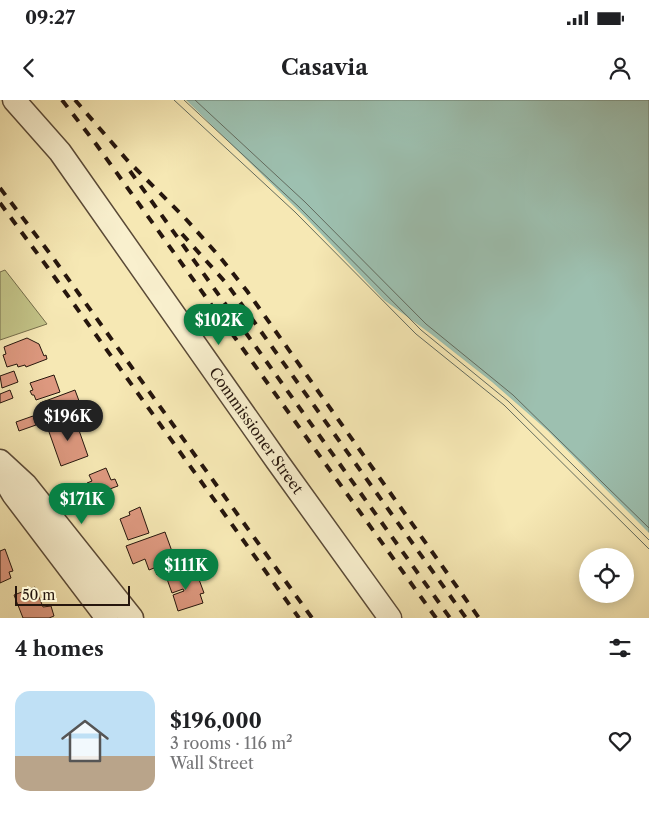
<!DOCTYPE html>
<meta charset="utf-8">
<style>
body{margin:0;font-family:"Libre Caslon Text",serif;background:#f6f6f6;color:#202124;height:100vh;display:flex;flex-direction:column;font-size:19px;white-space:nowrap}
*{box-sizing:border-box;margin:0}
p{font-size:16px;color:#757577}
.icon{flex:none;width:28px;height:28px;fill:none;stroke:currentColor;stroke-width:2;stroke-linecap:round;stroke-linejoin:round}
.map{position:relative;height:518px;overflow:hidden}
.side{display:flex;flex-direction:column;background:#fff;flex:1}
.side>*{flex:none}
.buttons{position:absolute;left:579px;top:448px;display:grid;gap:10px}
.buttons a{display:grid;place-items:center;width:55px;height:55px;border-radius:50%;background:#fff;box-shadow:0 2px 12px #0003;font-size:25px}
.scale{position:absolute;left:15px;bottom:12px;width:115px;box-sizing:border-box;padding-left:5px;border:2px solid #26160d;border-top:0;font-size:14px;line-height:18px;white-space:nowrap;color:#26160d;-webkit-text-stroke:4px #f9f0ce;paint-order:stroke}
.price{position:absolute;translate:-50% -42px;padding:0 11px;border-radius:18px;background:#0b8043;color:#fff;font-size:16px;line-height:32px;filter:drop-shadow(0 1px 2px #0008)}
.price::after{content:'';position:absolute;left:50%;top:30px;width:15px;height:11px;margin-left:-8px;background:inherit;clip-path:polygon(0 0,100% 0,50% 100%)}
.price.selected{background:#222;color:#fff}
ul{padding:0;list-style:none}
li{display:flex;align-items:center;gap:15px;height:125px;padding:0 15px}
li span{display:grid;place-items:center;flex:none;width:140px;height:100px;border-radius:15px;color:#555}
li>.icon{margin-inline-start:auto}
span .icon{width:60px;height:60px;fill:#fffc;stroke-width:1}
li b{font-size:21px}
h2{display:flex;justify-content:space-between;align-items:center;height:60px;padding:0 15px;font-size:21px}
.status{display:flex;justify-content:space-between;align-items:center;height:35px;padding:0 25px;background:#fff;direction:ltr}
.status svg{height:14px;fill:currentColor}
header{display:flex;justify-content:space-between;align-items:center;height:65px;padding:0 15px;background:#fff;font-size:22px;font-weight:700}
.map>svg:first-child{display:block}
.green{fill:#c3c488;stroke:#746d4a}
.water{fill:#9dc0b0;stroke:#6d7c6f}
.pier{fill:#f6e8b4}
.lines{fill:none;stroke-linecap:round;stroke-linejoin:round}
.shore{stroke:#626b5e;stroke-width:1}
.building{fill:#de9980;stroke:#26160d}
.minor-casing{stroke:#5a4a37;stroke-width:25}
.minor{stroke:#f9f0ce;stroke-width:22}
.rail{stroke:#26160d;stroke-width:4;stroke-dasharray:9 9;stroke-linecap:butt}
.labels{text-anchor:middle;stroke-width:4;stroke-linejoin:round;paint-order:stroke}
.street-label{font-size:15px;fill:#26160d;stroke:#f9f0ce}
</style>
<div class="status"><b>09:27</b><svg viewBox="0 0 49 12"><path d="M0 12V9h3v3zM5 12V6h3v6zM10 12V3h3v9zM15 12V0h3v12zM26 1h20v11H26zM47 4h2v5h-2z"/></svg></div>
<header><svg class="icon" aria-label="back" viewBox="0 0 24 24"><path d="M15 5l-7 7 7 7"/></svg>Casavia<svg class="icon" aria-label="person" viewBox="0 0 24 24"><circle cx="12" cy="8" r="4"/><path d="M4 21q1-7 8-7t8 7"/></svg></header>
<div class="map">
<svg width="649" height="518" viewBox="0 0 649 518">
<rect width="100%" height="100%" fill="#f6e8b4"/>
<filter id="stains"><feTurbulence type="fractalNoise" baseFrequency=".004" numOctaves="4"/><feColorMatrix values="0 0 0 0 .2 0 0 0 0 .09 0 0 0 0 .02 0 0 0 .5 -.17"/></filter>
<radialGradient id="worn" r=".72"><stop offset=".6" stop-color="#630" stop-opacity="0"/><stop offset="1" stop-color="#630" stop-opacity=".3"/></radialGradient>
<path class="green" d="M 5,170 L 47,224 L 0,240 L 0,172 Z"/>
<path class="water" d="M 167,0 L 649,0 L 649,456 L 500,309 Z"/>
<path class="pier" d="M 165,0 L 186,0 L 306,118 L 384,200 L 431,234 L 492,282 L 548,331 L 649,433 L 649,459 L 499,311 L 411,240 L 290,117 Z"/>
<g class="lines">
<path class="shore" d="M 174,0 L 295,112 L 416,234 L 504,305 L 649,449
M 184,0 L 299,107 L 421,230 L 508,301 L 649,440
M 195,0 L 305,102 L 426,224 L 513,295 L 649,428"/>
</g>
<path class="building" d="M 27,238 L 39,244 L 44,256 L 46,255 L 47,259 L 26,267 L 25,265 L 18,267 L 17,264 L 7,267 L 3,255 L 6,254 L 4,247 Z
M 14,271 L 18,282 L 2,288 L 0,276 Z
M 54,275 L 60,292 L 36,300 L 34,295 L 32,295 L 30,291 L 33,290 L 30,283 Z
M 10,290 L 13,298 L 0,303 L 0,294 Z
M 75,290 L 82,309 L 46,322 L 40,311 L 42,310 L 40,303 Z
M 33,316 L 36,325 L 19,331 L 16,322 Z
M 75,319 L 88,356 L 61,366 L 48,329 Z
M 106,368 L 111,380 L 115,379 L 118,386 L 96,394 L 95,392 L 91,393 L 87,383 L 92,381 L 89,375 Z
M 140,407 L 149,433 L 128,440 L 120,419 L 130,415 L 129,412 Z
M 165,432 L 178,468 L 157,475 L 154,468 L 149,470 L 145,459 L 133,464 L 126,446 Z
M 5,449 L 13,471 L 9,472 L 11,478 L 0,483 L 0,451 Z
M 179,474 L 181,478 L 197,474 L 204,493 L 200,494 L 203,503 L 178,511 L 173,495 L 184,491 L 183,489 L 172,493 L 167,479 Z
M 35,487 L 43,507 L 51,506 L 54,516 L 49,518 L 23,518 L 14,495 Z"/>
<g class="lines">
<defs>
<g id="minor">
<path id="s1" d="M 14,0 L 60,52 L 277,361 L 390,518"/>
<path d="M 0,361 L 26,385 L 132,518"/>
<path d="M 0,372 L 13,394 L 107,518"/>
</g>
</defs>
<use href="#minor" class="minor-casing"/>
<use href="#minor" class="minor"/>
<path class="rail" d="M 62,0 L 96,44 L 436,518
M 75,0 L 127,60 L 184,117 L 219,156 L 247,191 L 479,518
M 130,71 L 450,518
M 0,88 L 51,155 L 312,518
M 0,103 L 48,168 L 299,518
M 182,134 L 227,184 L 466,518"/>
</g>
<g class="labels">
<g class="street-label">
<text dy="5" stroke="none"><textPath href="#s1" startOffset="410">Commissioner Street</textPath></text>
</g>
</g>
<rect width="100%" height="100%" filter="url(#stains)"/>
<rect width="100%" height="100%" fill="url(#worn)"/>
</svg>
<div class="buttons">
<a><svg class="icon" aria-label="locate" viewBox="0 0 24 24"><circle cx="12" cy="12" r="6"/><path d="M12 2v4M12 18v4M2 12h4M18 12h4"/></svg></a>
</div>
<div class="scale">50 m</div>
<b class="price" style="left:219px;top:246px">$102K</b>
<b class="price selected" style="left:68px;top:342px">$196K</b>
<b class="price" style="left:82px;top:425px">$171K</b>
<b class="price" style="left:186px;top:491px">$111K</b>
</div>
<section class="side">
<h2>4 homes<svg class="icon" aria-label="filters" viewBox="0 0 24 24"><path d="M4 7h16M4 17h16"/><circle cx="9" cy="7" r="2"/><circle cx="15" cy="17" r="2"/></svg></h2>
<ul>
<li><span style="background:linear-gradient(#bfe0f5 65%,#b9a48a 0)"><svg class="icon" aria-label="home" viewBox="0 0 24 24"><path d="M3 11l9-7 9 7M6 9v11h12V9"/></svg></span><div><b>$196,000</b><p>3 rooms · 116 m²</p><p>Wall Street</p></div><svg class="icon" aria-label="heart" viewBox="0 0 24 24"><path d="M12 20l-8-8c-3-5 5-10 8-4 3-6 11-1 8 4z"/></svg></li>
</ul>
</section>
